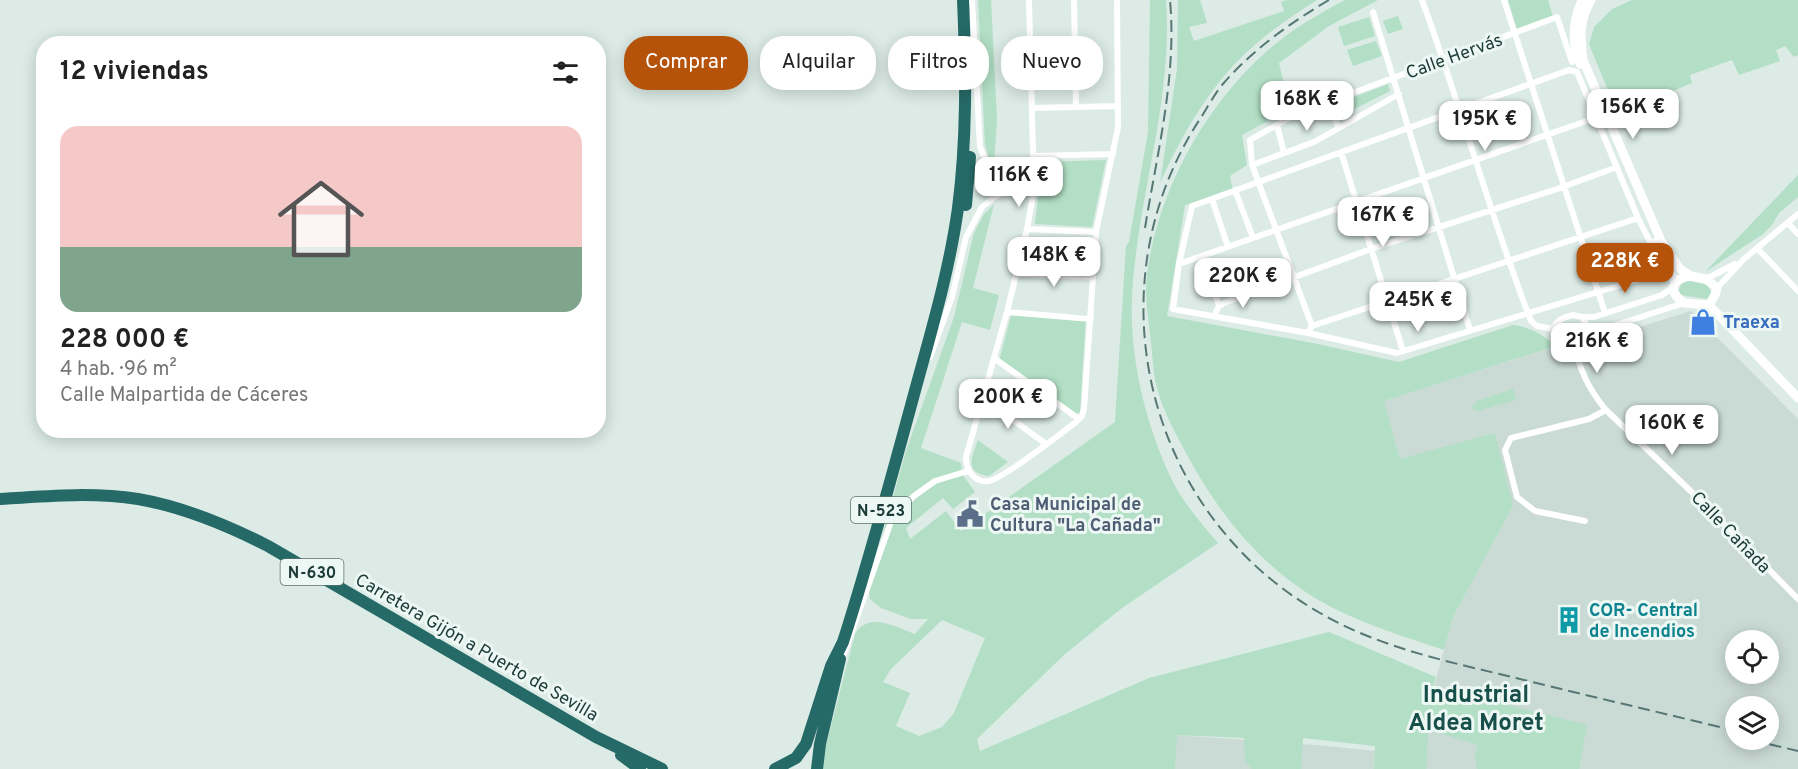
<!DOCTYPE html>
<html lang="es">
<meta charset="utf-8">
<style>
body{margin:0;font-family:Overpass,sans-serif;background:#f2f2f2;color:#222;height:100vh;display:flex;flex-direction:column;font-size:22px;white-space:nowrap}
*{box-sizing:border-box;margin:0}
p{font-size:20px;color:#767676}
.icon{flex:none;width:33px;height:33px;fill:none;stroke:currentColor;stroke-width:2;stroke-linecap:round;stroke-linejoin:round}
.map{position:relative;flex:1;overflow:hidden}
.details{position:absolute;left:36px;top:36px;width:570px;height:402px;display:flex;flex-direction:column;background:#fff;border-radius:24px;box-shadow:0 3px 15px #0003}
.details>*{flex:none}
.top-card{position:absolute;left:624px;top:36px;width:570px;height:54px;display:flex;gap:12px}
.controls{position:absolute;left:1725px;top:630px;display:grid;gap:12px}
.controls a{display:grid;place-items:center;width:54px;height:54px;border-radius:50%;background:#fff;box-shadow:0 3px 15px #0003;font-size:30px}
.price{position:absolute;translate:-50% -51px;padding:0 14px;border-radius:12px;background:#fff;color:#222;font-size:20px;line-height:39px;filter:drop-shadow(0 2px 3px #0008)}
.price::after{content:'';position:absolute;left:50%;top:36px;width:18px;height:14px;margin-left:-9px;background:inherit;clip-path:polygon(0 0,100% 0,50% 100%)}
.price.active{background:#b45309;color:#fff}
ul{padding:0;list-style:none}
li{display:grid;align-content:center;gap:12px;height:318px;padding:0 24px}
li span{display:grid;place-items:center;height:186px;border-radius:18px;color:#555}
li>.icon{margin-inline-start:auto}
span .icon{width:108px;height:108px;fill:#fffc;stroke-width:1}
li b{font-size:26px}
h2{display:flex;justify-content:space-between;align-items:center;height:72px;padding:0 24px;font-size:26px}
.chip{padding:0 21px;border-radius:24px;background:#fff;box-shadow:0 3px 15px #0003;font-size:21px;line-height:54px}
.chip.active{background:#b45309;color:#fff}
.map>svg:first-child{display:block}
.built{fill:#cadad5;fill-rule:evenodd}
.green{fill:#b2dfc5;fill-rule:evenodd}
.lines{fill:none;stroke-linecap:round;stroke-linejoin:round}
.street{stroke:#fff;stroke-width:6}
.secondary{stroke:#fff;stroke-width:9}
.highway{stroke:#256a67;stroke-width:12}
.rail{stroke:#567774;stroke-width:2;stroke-dasharray:12 6;stroke-linecap:butt}
.labels{text-anchor:middle;stroke-width:6;stroke-linejoin:round;paint-order:stroke}
.shield{fill:#edf7f3;stroke:#5b7370;stroke-width:1.5}
.shield-label{font-size:16px;font-weight:bold;fill:#1c3b38}
.street-label{font-size:18px;fill:#1c3b38;stroke:#edf7f3}
.shop-label{font-size:18px;font-weight:bold;fill:#366cbe;stroke:#edf7f3;text-anchor:start}
.service-label{font-size:18px;font-weight:bold;fill:#4e5e75;stroke:#edf7f3;text-anchor:start}
.culture-label{font-size:18px;font-weight:bold;fill:#0d838f;stroke:#edf7f3;text-anchor:start}
.district-label{font-size:24px;font-weight:bold;fill:#174f4a;stroke:#edf7f3}
</style>
<div class="map">
<svg width="1798" height="769" viewBox="0 0 1798 769">
<rect width="100%" height="100%" fill="#dcebe6"/>
<path class="built" d="M 1691,311 L 1798,419 L 1798,769 L 1422,769 L 1423,727 L 1453,617 L 1513,506 L 1400,459 L 1384,401 L 1566,343 L 1586,346 L 1627,331 ZM 1736,640 L 1768,640 L 1768,674 L 1736,674 ZM 1736,706 L 1768,706 L 1768,740 L 1736,740 Z
M 1176,735 L 1316,745 L 1375,751 L 1374,769 L 1175,769 Z"/>
<path class="green" d="M 978,0 L 991,0 L 997,119 L 994,166 L 991,165 L 985,145 Z
M 1150,0 L 1166,0 C 1173,95 1141,187 1133,281 C 1127,348 1143,419 1172,480 C 1183,503 1202,524 1218,543 L 1122,608 L 1065,654 L 977,739 L 980,751 L 1149,678 L 1329,632 L 1436,677 L 1433,686 L 1587,725 L 1579,769 L 1477,769 L 1475,753 L 1478,745 L 1443,734 L 1429,719 L 1426,769 L 1374,769 L 1375,746 L 1303,738 L 1301,769 L 1252,769 L 1245,760 L 1244,738 L 1177,735 L 1175,769 L 823,769 L 823,757 L 855,634 C 869,611 895,627 915,634 L 928,619 L 911,619 L 881,608 L 870,599 L 868,587 L 906,451 L 954,317 L 974,233 L 984,214 L 994,204 L 973,288 L 999,295 L 990,330 L 962,322 L 921,448 L 961,463 L 962,474 L 975,492 L 953,509 L 943,498 L 906,528 L 910,539 L 946,511 L 961,531 L 1115,422 L 1126,246 L 1129,242 L 1148,132 ZM 942,620 L 985,638 L 954,713 L 942,727 L 919,736 L 896,726 L 910,693 L 883,682 L 891,669 Z
M 1178,0 L 1200,0 L 1207,23 L 1189,27 L 1194,41 L 1284,11 L 1281,2 L 1287,0 L 1317,0 C 1297,13 1275,27 1257,43 C 1212,81 1184,131 1160,183 L 1177,69 Z
M 1345,0 L 1378,0 L 1329,26 L 1279,63 L 1290,109 L 1242,135 L 1247,165 L 1230,176 L 1233,191 L 1185,205 L 1167,316 L 1313,343 L 1399,362 L 1513,325 C 1530,327 1543,334 1556,346 L 1384,401 L 1400,459 L 1495,433 L 1513,506 L 1453,617 L 1444,650 C 1397,634 1349,620 1307,593 C 1257,560 1219,513 1191,462 C 1178,438 1164,414 1157,388 C 1153,374 1153,358 1151,343 C 1149,321 1144,297 1147,275 C 1157,193 1204,107 1266,52 C 1289,31 1317,15 1345,0 Z
M 1508,0 L 1548,0 L 1553,17 L 1517,30 Z
M 1632,0 L 1798,0 L 1798,55 L 1794,57 L 1785,46 L 1776,50 L 1780,61 L 1739,75 L 1732,60 L 1690,75 L 1692,83 L 1673,91 L 1678,105 L 1623,127 L 1589,44 L 1594,27 L 1612,9 Z
M 1398,16 L 1403,29 L 1388,34 L 1383,21 Z
M 1369,17 L 1375,36 L 1344,46 L 1338,27 Z
M 1376,41 L 1382,56 L 1353,66 L 1347,50 Z
M 1388,84 L 1390,91 L 1343,115 L 1339,103 Z
M 1106,160 L 1092,227 L 1035,224 L 1042,162 Z
M 1798,175 L 1798,197 L 1779,213 L 1772,225 L 1763,234 L 1705,272 Z
M 1689,281 L 1708,285 L 1711,292 L 1708,299 L 1680,295 L 1679,290 L 1682,282 Z
M 1012,312 L 1086,315 L 1080,412 L 1075,415 L 999,361 Z
M 1513,389 L 1516,400 L 1477,411 L 1473,409 L 1472,407 L 1477,401 Z
M 978,440 L 1008,462 L 989,476 C 963,473 972,457 978,440 Z"/>
<g class="lines">
<path class="street" d="M 972,0 L 980,147 C 990,173 997,179 1023,190
M 1029,0 L 1034,190 L 1027,229 L 1007,312 L 966,457 C 966,470 974,483 989,481 C 1003,479 1060,434 1076,422 L 1082,416 L 1084,409 L 1096,232 L 1118,127 L 1117,0
M 1074,0 L 1076,107
M 1422,0 C 1461,106 1490,216 1531,321 L 1537,326 L 1553,329
M 1504,0 L 1605,313
M 1373,12 L 1470,330
M 1350,94 L 1557,17 L 1572,62
M 1032,108 L 1118,106
M 1277,125 L 1284,153
M 1341,152 L 1403,351
M 1033,156 L 1113,154
M 1252,165 L 1250,140 L 1291,117 L 1324,105 L 1330,108 L 1339,128
M 968,186 L 1034,190
M 1235,190 L 1253,238
M 1212,199 L 1228,247
M 1788,223 L 1798,234
M 1027,229 L 1096,232
M 1757,248 L 1798,291
M 1202,256 L 1219,306
M 1179,264 L 1595,118
M 1016,274 L 1093,277
M 1657,274 L 1397,353 L 1308,333 L 1173,309 L 1179,264 L 1192,206 L 1569,70 L 1577,72 L 1638,218 L 1654,250 L 1660,257
M 1706,279 L 1735,264
M 1717,288 L 1744,259 L 1798,214
M 1007,312 L 1091,319
M 1573,315 L 1582,317 L 1586,324 L 1585,335 C 1563,358 1533,324 1573,315 Z
M 1214,316 L 1219,306 L 1224,303 L 1371,249 L 1557,189 L 1617,167
M 1582,317 L 1594,317 L 1662,295 L 1673,287
M 1312,326 L 1252,165 L 1314,142 L 1399,94
M 1308,333 L 1312,326 L 1638,218
M 1585,335 L 1684,303
M 1575,343 C 1578,368 1590,391 1606,410
M 930,357 L 952,297 L 966,237 L 982,207 L 996,196 L 1012,189
M 994,358 L 1079,419
M 983,398 L 1046,444
M 1585,521 L 1535,511 L 1517,497 L 1505,450 L 1511,438 L 1589,419 L 1606,410 L 1701,501 L 1798,599
M 841,662 L 893,516 L 914,496 L 935,481 L 968,471"/>
<path class="secondary" d="M 1591,0 C 1579,21 1580,36 1583,60 L 1661,241 L 1680,269 L 1691,276
M 1580,64 C 1571,43 1573,21 1582,0
M 1656,242 L 1675,282
M 1691,276 L 1706,279 L 1717,288 L 1715,295 L 1709,305 L 1684,303 C 1667,291 1671,279 1691,276 Z
M 1709,305 L 1798,398"/>
<path class="highway" d="M 966,205 L 970,157
M 0,499 C 46,496 93,492 138,499 C 184,507 227,525 268,546 L 596,737 L 662,769
M 621,755 L 640,769
M 775,769 L 796,758 L 806,744 L 831,666 L 843,642 C 869,561 891,479 913,398 C 930,335 949,273 958,208 C 967,139 966,69 963,0
M 817,769 L 820,744 L 840,659"/>
<path class="rail" d="M 1329,0 C 1290,23 1252,50 1222,85 C 1214,95 1207,108 1200,119 C 1090,287 1146,514 1320,613 C 1380,648 1450,662 1516,678 C 1589,696 1662,713 1736,731
M 1145,228 C 1157,153 1177,77 1170,0
M 1752,740 L 1798,751"/>
</g>
<defs>
<symbol id="shop-bare" viewBox="-9 -9 18 18"><path d="M-5-2.5h2.3a2.7 3.5 0 0 1 5.4 0H5L5.5 6h-11ZM-1.5-2.5h3a1.5 2.3 0 0 0-3 0Z" fill="#3f7fe0" stroke="#edf7f3" stroke-width="2.5" paint-order="stroke"/></symbol>
<symbol id="civic-bare" viewBox="-9 -9 18 18"><path d="M-.6-6.5H3V-4.5H.6V-3L4-1V1h2V6H-6V1h2V-1L-.6-3ZM-1.2 2.5V6h2.4V2.5Z" fill="#5c6f8a" stroke="#edf7f3" stroke-width="2.5" paint-order="stroke"/></symbol>
<symbol id="building-bare" viewBox="-9 -9 18 18"><path d="M-4-6H4V6H1V3H-1V6H-4ZM-2.5-4.3h1.7v1.8h-1.7ZM.8-4.3h1.7v1.8H.8ZM-2.5-1h1.7V.8h-1.7ZM.8-1h1.7V.8H.8Z" fill="#0f9aa8" stroke="#edf7f3" stroke-width="2.5" paint-order="stroke"/></symbol>
</defs>
<g fill-rule="evenodd">
<use href="#shop-bare" x="1684" y="303" width="38" height="38"/>
<use href="#civic-bare" x="951" y="495" width="38" height="38"/>
<use href="#building-bare" x="1550" y="601" width="38" height="38"/>
</g>
<g class="labels">
<g class="shield">
<rect x="851" y="497" width="60" height="26" rx="4.5"/>
<rect x="280.5" y="559" width="63" height="26" rx="4.5"/>
</g>
<g class="shield-label">
<text x="881" y="516">N-523</text>
<text x="312" y="578">N-630</text>
</g>
<g class="street-label">
<text transform="translate(1454 56) rotate(-20)" y="6">Calle Hervás</text>
<text transform="translate(1731 532) rotate(46)" y="6">Calle Cañada</text>
<text transform="translate(477 647) rotate(30)" y="6">Carretera Gijón a Puerto de Sevilla</text>
</g>
<g class="shop-label">
<text x="1723" y="328">Traexa</text>
</g>
<g class="service-label">
<text x="990" y="510">Casa Municipal de<tspan x="990" dy="21">Cultura "La Cañada"</tspan></text>
</g>
<g class="culture-label">
<text x="1589" y="616">COR- Central<tspan x="1589" dy="21">de Incendios</tspan></text>
</g>
<g class="district-label">
<text x="1476" y="702">Industrial<tspan x="1476" dy="28">Aldea Moret</tspan></text>
</g>
</g>
</svg>
<div class="controls">
<a><svg class="icon" aria-label="locate" viewBox="0 0 24 24"><circle cx="12" cy="12" r="6"/><path d="M12 2v4M12 18v4M2 12h4M18 12h4"/></svg></a>
<a><svg class="icon" aria-label="layers" viewBox="0 0 24 24"><path d="M12 4l9 5-9 5-9-5zM3 14l9 5 9-5"/></svg></a>
</div>
<b class="price" style="left:1307px;top:132px">168K €</b>
<b class="price" style="left:1633px;top:140px">156K €</b>
<b class="price" style="left:1485px;top:152px">195K €</b>
<b class="price" style="left:1019px;top:208px">116K €</b>
<b class="price" style="left:1383px;top:248px">167K €</b>
<b class="price" style="left:1054px;top:288px">148K €</b>
<b class="price active" style="left:1625px;top:294px">228K €</b>
<b class="price" style="left:1243px;top:309px">220K €</b>
<b class="price" style="left:1418px;top:333px">245K €</b>
<b class="price" style="left:1597px;top:374px">216K €</b>
<b class="price" style="left:1008px;top:430px">200K €</b>
<b class="price" style="left:1672px;top:456px">160K €</b>
<div class="top-card">
<a class="chip active">Comprar</a>
<a class="chip">Alquilar</a>
<a class="chip">Filtros</a>
<a class="chip">Nuevo</a>
</div>
<section class="details">
<h2>12 viviendas<svg class="icon" aria-label="filters" viewBox="0 0 24 24"><path d="M4 7h16M4 17h16"/><circle cx="9" cy="7" r="2"/><circle cx="15" cy="17" r="2"/></svg></h2>
<ul>
<li><span style="background:linear-gradient(#f6c9c9 65%,#7fa58c 0)"><svg class="icon" aria-label="home" viewBox="0 0 24 24"><path d="M3 11l9-7 9 7M6 9v11h12V9"/></svg></span><div><b>228 000 €</b><p>4 hab. · 96 m²</p><p>Calle Malpartida de Cáceres</p></div></li>
</ul>
</section>
</div>
